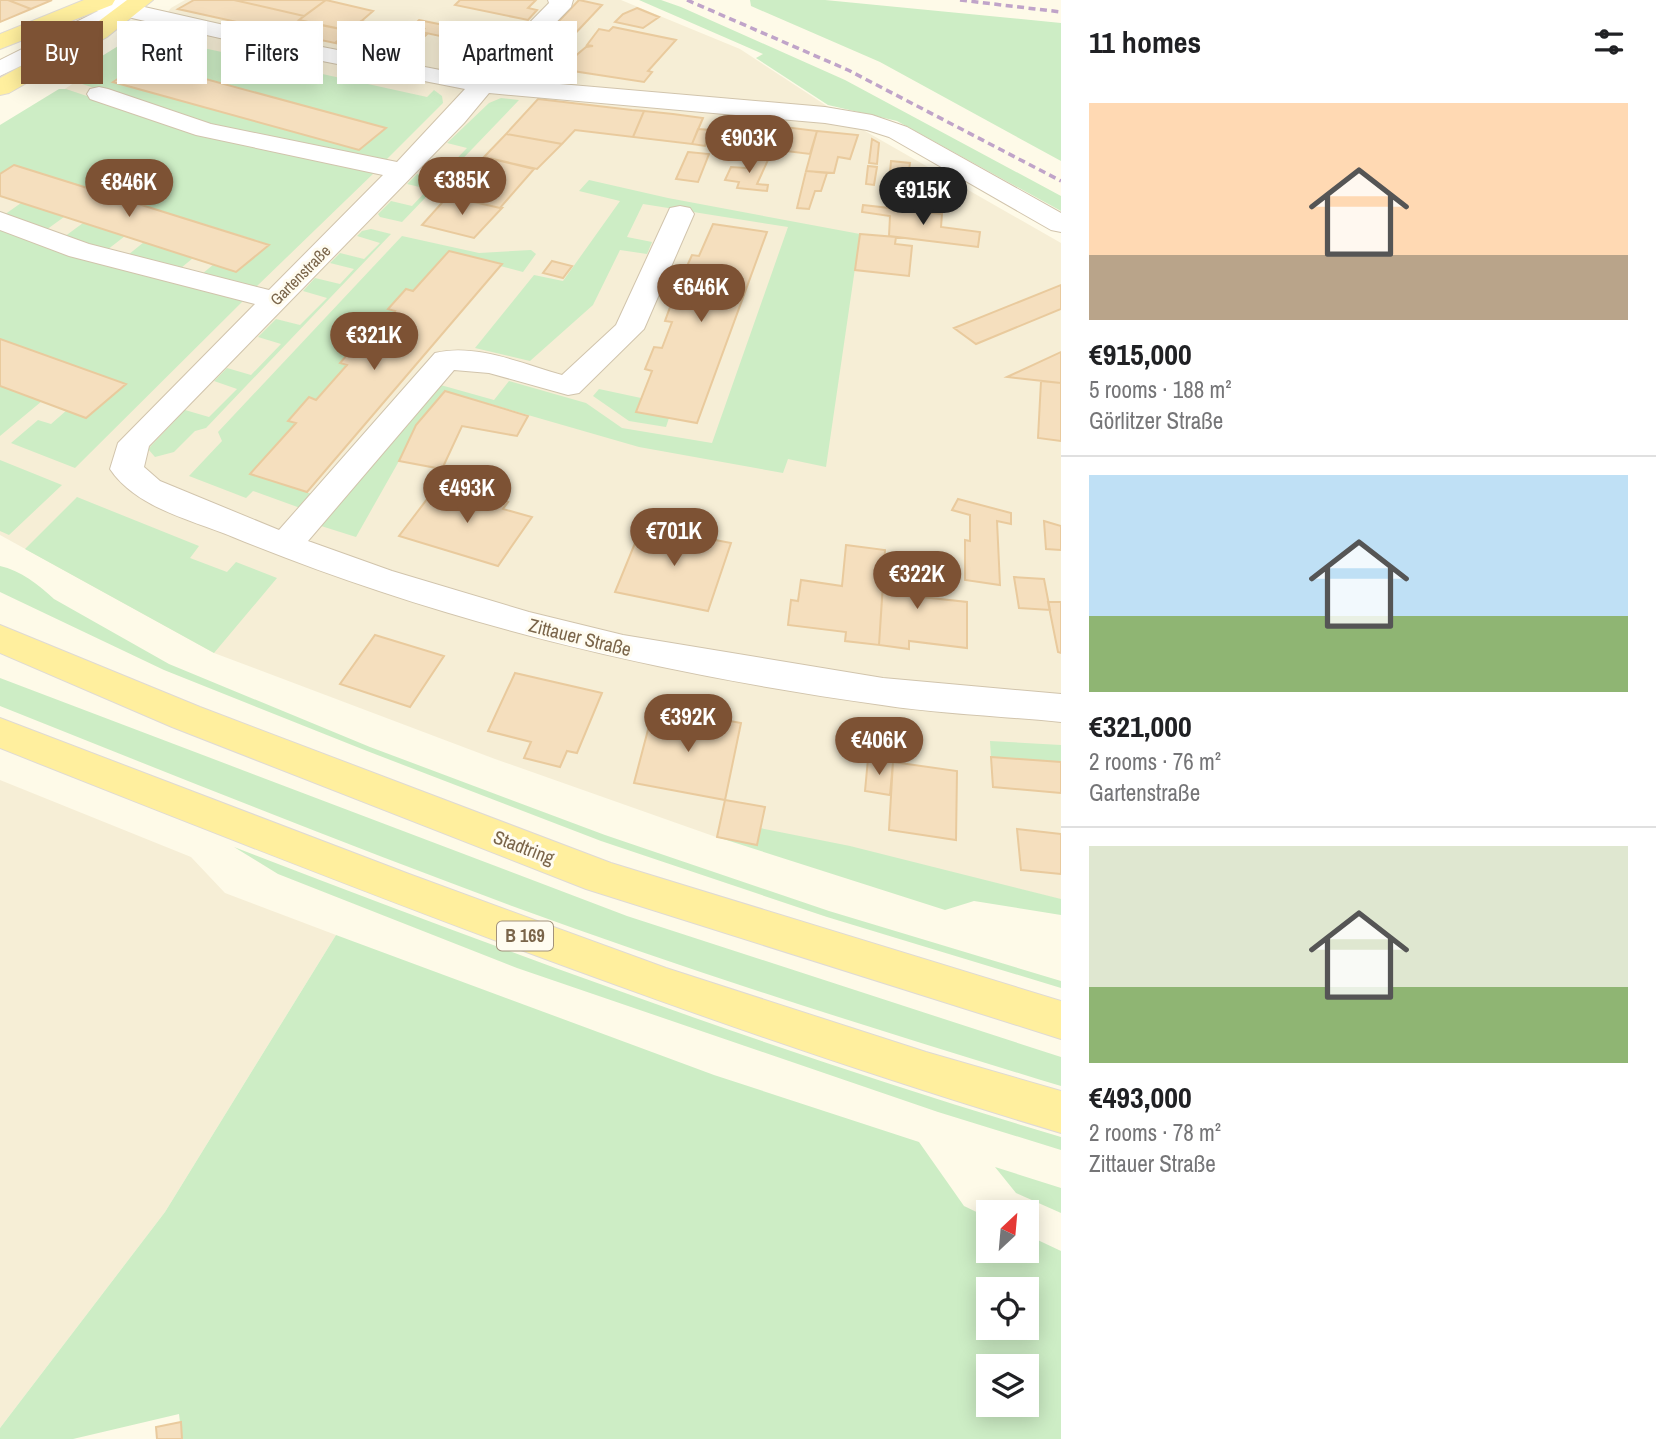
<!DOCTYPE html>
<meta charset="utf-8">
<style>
body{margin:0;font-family:"Archivo Narrow",sans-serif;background:#f6f6f6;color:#202124;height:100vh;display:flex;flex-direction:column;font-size:26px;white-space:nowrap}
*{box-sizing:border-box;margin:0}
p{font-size:23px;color:#757577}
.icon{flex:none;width:38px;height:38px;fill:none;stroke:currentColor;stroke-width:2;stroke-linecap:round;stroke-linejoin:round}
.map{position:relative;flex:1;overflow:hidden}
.details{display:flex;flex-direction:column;background:#fff;width:595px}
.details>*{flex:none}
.hud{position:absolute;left:21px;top:21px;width:665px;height:63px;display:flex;gap:14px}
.needle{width:46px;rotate:26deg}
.fabs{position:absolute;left:976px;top:1200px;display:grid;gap:14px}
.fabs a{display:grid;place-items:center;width:63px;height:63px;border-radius:0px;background:#fff;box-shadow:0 4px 18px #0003;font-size:35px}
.price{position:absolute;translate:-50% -60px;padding:0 16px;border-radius:24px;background:#7d5234;color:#fff;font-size:23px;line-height:46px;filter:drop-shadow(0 2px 4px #0008)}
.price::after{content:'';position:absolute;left:50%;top:42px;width:21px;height:16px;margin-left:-10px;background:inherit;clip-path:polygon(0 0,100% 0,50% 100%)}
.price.on{background:#222;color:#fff}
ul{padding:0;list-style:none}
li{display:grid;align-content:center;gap:14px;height:371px;padding:0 28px}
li+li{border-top:2px solid #e0e0e0}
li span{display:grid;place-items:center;height:217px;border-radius:0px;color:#555}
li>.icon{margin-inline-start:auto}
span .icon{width:126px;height:126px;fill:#fffc;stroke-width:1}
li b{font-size:30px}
h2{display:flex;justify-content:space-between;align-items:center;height:84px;padding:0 28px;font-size:30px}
.tag{padding:0 24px;border-radius:0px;background:#fff;box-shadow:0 4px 18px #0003;font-size:24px;line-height:63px}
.tag.on{background:#7d5234;color:#fff}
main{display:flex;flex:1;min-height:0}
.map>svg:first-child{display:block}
.residential{fill:#f6eed6}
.green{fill:#cdedc5;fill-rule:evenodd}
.building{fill:#f5dfbe;stroke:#e9ca9d;stroke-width:2}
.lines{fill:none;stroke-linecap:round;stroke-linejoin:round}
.minor-casing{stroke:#d1c4ac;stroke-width:2}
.major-casing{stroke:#dfdad4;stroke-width:2}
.minor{fill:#fff;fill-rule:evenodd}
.major{fill:#ffef9e;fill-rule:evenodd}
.rail{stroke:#c0a4c9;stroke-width:3.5;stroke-dasharray:7 4.5;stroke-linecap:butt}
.labels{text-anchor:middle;stroke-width:6;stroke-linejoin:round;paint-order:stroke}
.far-street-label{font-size:16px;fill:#7a654a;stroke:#fffcf0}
.shield{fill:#fffcf0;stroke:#a2927c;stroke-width:2}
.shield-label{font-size:18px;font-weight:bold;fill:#7a654a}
.street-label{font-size:19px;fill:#7a654a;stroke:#fffcf0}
</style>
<main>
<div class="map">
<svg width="1061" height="1439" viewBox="0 0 1061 1439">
<rect width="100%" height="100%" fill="#fefae8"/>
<path class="residential" d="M 185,0 L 621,0 L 740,49 L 865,131 L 1061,243 L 1061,914 L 953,896 L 716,837 L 495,759 L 214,653 L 0,535 L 0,131 L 151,33 L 171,8 Z
M 0,780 L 191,857 L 225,893 L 336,935 L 165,1212 L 0,1428 Z"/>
<path class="green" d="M 639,0 L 661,0 L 681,7 L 845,80 L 1061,196 L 1061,211 L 897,121 L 828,105 L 756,58 L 763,54 Z
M 750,0 L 825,0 L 1061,23 L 1061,161 L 880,62 L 751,6 Z
M 156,30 L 168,33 L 159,40 L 173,44 L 176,42 L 427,97 L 434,90 L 442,96 L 443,103 L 384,162 L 212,126 L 79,83 L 73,78 L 78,71 L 139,33 ZM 113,82 L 385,128 L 385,129 L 359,150 Z
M 59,89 L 66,89 L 200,134 L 376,171 L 256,287 L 202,274 L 214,264 L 268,244 L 14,165 L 0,174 L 0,125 Z
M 501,98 L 519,100 L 402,222 L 380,217 L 378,214 L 391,201 L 412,206 L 428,189 L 407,184 L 417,174 L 437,179 L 467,148 L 447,143 L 489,103 Z
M 589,180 L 668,198 L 860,234 L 826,467 L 788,459 L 783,473 L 639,447 L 445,391 L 416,425 L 399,461 L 356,537 L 318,525 L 437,384 L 494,400 L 509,381 L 586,403 L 622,428 L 712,443 L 788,227 L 643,204 L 627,237 L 652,242 L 647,254 L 620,250 L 593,305 L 530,361 L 475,348 L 534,275 L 563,281 L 620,201 L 579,191 Z
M 21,203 L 64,217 L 46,230 L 4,215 Z
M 83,223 L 125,236 L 107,250 L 64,237 Z
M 0,228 L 66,255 L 244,300 L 75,468 L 11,443 L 38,420 L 51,424 L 67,410 L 87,417 L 126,384 L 0,339 Z
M 371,229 L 391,234 L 206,428 L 195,431 L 174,452 L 155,457 L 148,449 L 185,410 L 209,417 L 237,389 L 214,381 L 227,368 L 251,375 L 281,344 L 258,337 L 276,319 L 300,325 L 327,298 L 303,291 L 315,278 L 340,284 L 354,269 L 330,263 L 340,253 L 364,259 L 380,243 L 357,236 L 362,231 Z
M 402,236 L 479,253 L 531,250 L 536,254 L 523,272 L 500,266 L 413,291 L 406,289 L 388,309 L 395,311 L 367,343 L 359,341 L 341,362 L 347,365 L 316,400 L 309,398 L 289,421 L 296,423 L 250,474 L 315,495 L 303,509 L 253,491 L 246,498 L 189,476 L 222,441 L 218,432 Z
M 144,242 L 193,258 L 181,268 L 128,255 Z
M 0,386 L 42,401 L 0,436 Z
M 599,389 L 641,398 L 636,412 L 669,418 L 666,427 L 629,421 L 593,396 Z
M 0,460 L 62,485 L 9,535 L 0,531 Z
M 77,497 L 199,546 L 190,558 L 227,572 L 236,562 L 277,578 L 214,653 L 25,549 Z
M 0,566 C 20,570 39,585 54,599 L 169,664 L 370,747 L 605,835 L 829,911 L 1061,981 L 1061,988 L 827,917 L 601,841 L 367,751 L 164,670 L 0,592 Z
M 0,678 L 627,916 L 1061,1057 L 1061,1086 C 877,1030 692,972 512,906 C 340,842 170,774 0,706 Z
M 990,741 L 1061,745 L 1061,762 L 991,757 Z
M 760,828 L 850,846 L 1061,899 L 1061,915 L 974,901 L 945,910 L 717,837 L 757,845 Z
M 234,847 C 507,952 781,1054 1061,1137 L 1061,1150 L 938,1112 L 517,968 L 278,874 Z
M 336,935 L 714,1075 L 919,1142 L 964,1206 L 989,1218 L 989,1251 L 1027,1251 L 1027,1235 L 1061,1251 L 1061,1439 L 182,1439 L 179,1414 L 73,1439 L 0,1439 L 0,1428 L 165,1212 ZM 989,1290 L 1027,1290 L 1027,1328 L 989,1328 ZM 989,1367 L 1027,1367 L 1027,1405 L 989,1405 Z
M 995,1167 L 1061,1188 L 1061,1213 L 1016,1193 Z"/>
<path class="building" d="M 0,0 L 8,0 L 31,9 L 0,22 Z
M 8,0 L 52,0 L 31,9 Z
M 194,0 L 234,0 L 304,16 L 299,20 L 311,23 L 296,35 L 178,9 Z
M 234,0 L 326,0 L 304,16 Z
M 326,0 L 373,11 L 350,31 L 299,20 Z
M 460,0 L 536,0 L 528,8 L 537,10 L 528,20 L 455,5 Z
M 579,0 L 602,5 L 537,74 L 513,69 Z
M 637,8 L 659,17 L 643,28 L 615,22 L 623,14 Z
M 419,20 L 483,33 L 502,37 L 492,47 L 421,32 L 424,29 L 412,27 Z
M 361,21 L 426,35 L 401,57 L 335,43 Z
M 495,22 L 520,28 L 509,39 L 483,33 Z
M 311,23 L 350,31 L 335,43 L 296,35 Z
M 613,27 L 676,40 L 648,71 L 652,72 L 644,82 L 560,69 L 586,47 L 593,46 L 587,45 L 599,29 L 609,31 Z
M 466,41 L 492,47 L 479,59 L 453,53 Z
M 143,62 L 386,128 L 359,150 L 113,82 Z
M 538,99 L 632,110 L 644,111 L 633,137 L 575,130 L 562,144 L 506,134 Z
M 644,111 L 673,114 L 703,118 L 692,144 L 633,137 Z
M 760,124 L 817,131 L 810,154 L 753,147 Z
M 698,129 L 710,130 L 705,146 L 692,144 Z
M 817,131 L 858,135 L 850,159 L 838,157 L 834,173 L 806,171 Z
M 506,134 L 562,144 L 537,169 L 484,157 Z
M 872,139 L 879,143 L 877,164 L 869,163 Z
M 688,152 L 709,154 L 698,182 L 676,179 Z
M 484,157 L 534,169 L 500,208 L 448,196 Z
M 750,159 L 768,160 L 757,184 L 768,185 L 767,191 L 737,188 L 739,182 L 725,180 L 731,167 L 746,168 Z
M 891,161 L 910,163 L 907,185 L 889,184 Z
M 14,165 L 269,245 L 236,272 L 0,196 L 0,174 Z
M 868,166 L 877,167 L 874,185 L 866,184 Z
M 806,171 L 827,173 L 821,191 L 815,191 L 809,209 L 797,208 Z
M 894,184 L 944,189 L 942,214 L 891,209 Z
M 448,196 L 500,208 L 502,208 L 474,238 L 422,225 Z
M 863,205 L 942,214 L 941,227 L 980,232 L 978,247 L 889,236 L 890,216 L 862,212 Z
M 713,224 L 767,232 L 697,423 L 636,412 L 652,371 L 645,369 L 654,347 L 662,348 L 672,322 L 665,321 L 673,299 L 681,301 L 691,276 L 683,275 L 692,255 L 699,256 Z
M 860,234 L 896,237 L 895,244 L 912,246 L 909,276 L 855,270 Z
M 449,251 L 502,264 L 307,492 L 250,474 L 296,423 L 288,421 L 309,397 L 316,400 L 347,365 L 340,363 L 359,341 L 367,343 L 395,311 L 388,309 L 406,289 L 413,291 Z
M 552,261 L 572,266 L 563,278 L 543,273 Z
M 1061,285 L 1061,309 L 976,344 L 954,328 Z
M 0,339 L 126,384 L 86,418 L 0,386 Z
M 1061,352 L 1061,383 L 1007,377 Z
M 1041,381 L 1061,383 L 1061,441 L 1038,438 Z
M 445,391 L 528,416 L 517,436 L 462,426 L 442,469 L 399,461 L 416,425 Z
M 451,486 L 508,502 L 503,509 L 532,517 L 498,566 L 399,536 L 434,490 L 446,493 Z
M 958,499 L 1011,513 L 1011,524 L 997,521 L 1000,585 L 965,580 L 965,540 L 970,541 L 970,515 L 952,510 Z
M 1044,521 L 1061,526 L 1061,550 L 1046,549 Z
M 642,526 L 731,543 L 708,611 L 615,592 Z
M 846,545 L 885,550 L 879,645 L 845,641 L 846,632 L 788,625 L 791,600 L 798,601 L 801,580 L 842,586 Z
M 885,554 L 915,558 L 913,596 L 967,602 L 967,648 L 909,641 L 909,649 L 879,645 Z
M 1014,577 L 1044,579 L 1050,610 L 1019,608 Z
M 1048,602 L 1061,602 L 1061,653 L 1058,652 Z
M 375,635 L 444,656 L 410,707 L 340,684 Z
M 515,673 L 602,693 L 577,753 L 567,751 L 560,767 L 524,758 L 531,742 L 488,731 Z
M 654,707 L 741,723 L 725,800 L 634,783 Z
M 991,757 L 1061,762 L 1061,793 L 993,787 Z
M 868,759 L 893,762 L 890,795 L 865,791 Z
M 893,762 L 957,771 L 956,840 L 889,830 Z
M 725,800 L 765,807 L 757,845 L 717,837 Z
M 1017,829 L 1061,834 L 1061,874 L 1021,870 Z
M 181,1422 L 182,1439 L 157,1439 L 156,1427 Z"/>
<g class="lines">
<defs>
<path id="minor" d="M 85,0 L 139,0 L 140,6 L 312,45 L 476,77 L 549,3 L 548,0 L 573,0 L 571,7 L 501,79 L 825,107 L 872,115 L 907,127 L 1061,213 L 1061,232 L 1051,230 L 889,137 L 867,130 L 825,123 L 489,93 L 464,123 L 149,446 L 144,467 L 160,481 L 279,530 L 435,353 C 476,343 523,364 562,375 L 616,325 L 670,208 L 680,206 L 690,208 L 694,214 L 644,329 L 579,393 L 568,395 L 489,373 L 454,370 L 308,541 L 392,571 L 529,612 L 623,635 L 883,678 L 1061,694 L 1061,722 C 1001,716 941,714 882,705 C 658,674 443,623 233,537 C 192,520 136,508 110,469 L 118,443 L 255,304 L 69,256 L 0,230 L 0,212 L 89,244 L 269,290 L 383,175 L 196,135 L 90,99 L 87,94 L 90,89 L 99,87 L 108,89 L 211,124 L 397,162 L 465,89 L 312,59 L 123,16 L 0,76 L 0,60 L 98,11 L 86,8 L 83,3 Z"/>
<path id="major" d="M 84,0 L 115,0 L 112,5 L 0,49 L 0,34 Z
M 127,0 L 153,0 L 107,37 L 9,93 L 0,95 L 0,78 L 91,27 Z
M 0,625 L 200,707 L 611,863 L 1061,1001 L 1061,1039 L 586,889 L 172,727 L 0,653 Z
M 0,718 L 409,874 L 666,968 L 926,1052 L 1061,1091 L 1061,1133 C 700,1025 350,887 0,748 Z"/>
</defs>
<use href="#minor" class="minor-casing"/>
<use href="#major" class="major-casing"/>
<use href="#minor" class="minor"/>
<use href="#major" class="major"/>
<path class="rail" d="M 687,0 L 848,70 L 1061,181
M 960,0 L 1061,12"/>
</g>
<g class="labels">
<g class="far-street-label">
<text transform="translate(300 275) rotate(-45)" y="6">Gartenstraße</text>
</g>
<rect class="shield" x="497" y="921.5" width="56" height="29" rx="5"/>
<g class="shield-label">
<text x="525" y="942">B 169</text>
</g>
<g class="street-label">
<text transform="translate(580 637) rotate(14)" y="7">Zittauer Straße</text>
<text transform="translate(524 847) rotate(21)" y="7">Stadtring</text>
</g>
</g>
</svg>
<div class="fabs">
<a><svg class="needle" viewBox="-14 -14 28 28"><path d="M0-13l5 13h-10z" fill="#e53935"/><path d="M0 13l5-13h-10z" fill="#757577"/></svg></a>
<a><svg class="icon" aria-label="locate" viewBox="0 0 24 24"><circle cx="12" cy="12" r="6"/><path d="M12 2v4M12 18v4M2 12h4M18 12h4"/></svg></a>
<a><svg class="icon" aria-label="layers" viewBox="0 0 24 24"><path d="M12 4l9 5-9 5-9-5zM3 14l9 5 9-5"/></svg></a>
</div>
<b class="price" style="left:749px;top:175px">€903K</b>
<b class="price" style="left:462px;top:217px">€385K</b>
<b class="price" style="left:129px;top:219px">€846K</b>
<b class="price on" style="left:923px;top:227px">€915K</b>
<b class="price" style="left:701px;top:324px">€646K</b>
<b class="price" style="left:374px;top:372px">€321K</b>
<b class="price" style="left:467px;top:525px">€493K</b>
<b class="price" style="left:674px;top:568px">€701K</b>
<b class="price" style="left:917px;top:611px">€322K</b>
<b class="price" style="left:688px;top:754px">€392K</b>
<b class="price" style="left:879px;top:777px">€406K</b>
<div class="hud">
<a class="tag on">Buy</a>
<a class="tag">Rent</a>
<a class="tag">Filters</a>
<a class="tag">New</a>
<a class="tag">Apartment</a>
</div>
</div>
<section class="details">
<h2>11 homes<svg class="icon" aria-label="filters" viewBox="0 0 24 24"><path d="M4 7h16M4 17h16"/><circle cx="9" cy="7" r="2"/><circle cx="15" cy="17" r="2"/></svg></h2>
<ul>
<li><span style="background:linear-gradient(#ffd9b3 70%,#b9a48a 0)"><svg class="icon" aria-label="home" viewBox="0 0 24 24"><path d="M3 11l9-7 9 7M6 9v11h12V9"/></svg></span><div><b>€915,000</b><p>5 rooms · 188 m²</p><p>Görlitzer Straße</p></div></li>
<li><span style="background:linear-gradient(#bfe0f5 65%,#8fb573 0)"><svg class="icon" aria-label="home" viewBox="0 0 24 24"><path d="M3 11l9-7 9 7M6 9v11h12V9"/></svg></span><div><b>€321,000</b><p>2 rooms · 76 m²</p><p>Gartenstraße</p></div></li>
<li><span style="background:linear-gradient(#dfe7d0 65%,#8fb573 0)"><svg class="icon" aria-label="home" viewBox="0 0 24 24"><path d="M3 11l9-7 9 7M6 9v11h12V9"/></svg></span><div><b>€493,000</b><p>2 rooms · 78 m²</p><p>Zittauer Straße</p></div></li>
</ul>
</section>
</main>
